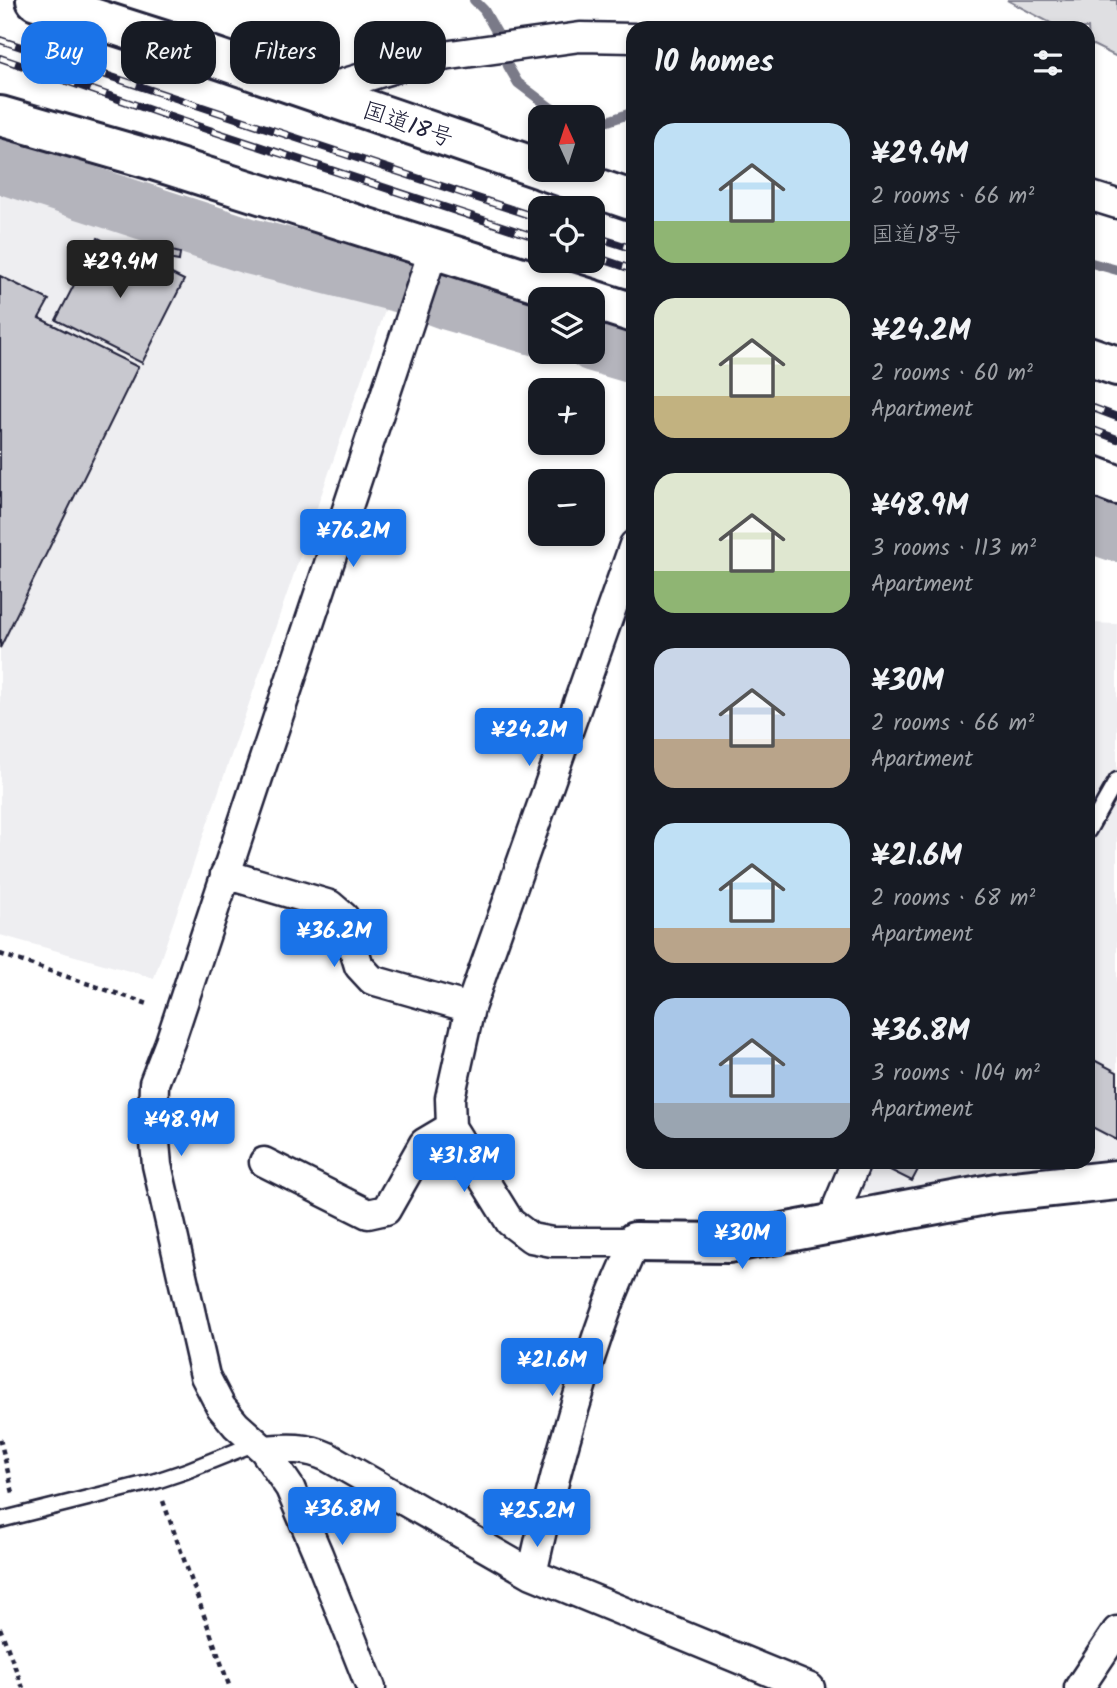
<!DOCTYPE html>
<meta charset="utf-8">
<style>
body{margin:0;font-family:Kalam,"Klee One",sans-serif;background:#20242c;color:#f1f3f6;height:100vh;display:flex;flex-direction:column;font-size:26px;white-space:nowrap}
*{box-sizing:border-box;margin:0}
p{font-size:23px;color:#9ea1a6}
.icon{flex:none;width:38px;height:38px;fill:none;stroke:currentColor;stroke-width:2;stroke-linecap:round;stroke-linejoin:round}
.map{position:relative;flex:1;overflow:hidden}
.details{position:absolute;left:626px;top:21px;width:469px;height:1148px;display:flex;flex-direction:column;background:#171b24;border-radius:21px;box-shadow:0 4px 10px #0003}
.details>*{flex:none}
.banner{position:absolute;left:21px;top:21px;width:500px;height:63px;display:flex;gap:14px}
.needle{width:46px;rotate:357deg}
.controls{position:absolute;left:528px;top:105px;display:grid;gap:14px}
.controls a{display:grid;place-items:center;width:77px;height:77px;border-radius:14px;background:#171b24;box-shadow:0 4px 10px #0003;font-size:35px}
.price{position:absolute;translate:-50% -60px;padding:0 16px;border-radius:7px;background:#1a73e8;color:#fff;font-size:23px;line-height:46px;filter:drop-shadow(0 2px 4px #0008)}
.price::after{content:'';position:absolute;left:50%;top:42px;width:21px;height:16px;margin-left:-10px;background:inherit;clip-path:polygon(0 0,100% 0,50% 100%)}
.price.selected{background:#222;color:#fff}
ul{padding:0;list-style:none}
li{display:flex;align-items:center;gap:21px;height:175px;padding:0 28px}
li span{display:grid;place-items:center;flex:none;width:196px;height:140px;border-radius:21px;color:#555}
li>.icon{margin-inline-start:auto}
span .icon{width:84px;height:84px;fill:#fffc;stroke-width:1}
li b{font-size:30px}
h2{display:flex;justify-content:space-between;align-items:center;height:84px;padding:0 28px;font-size:30px}
.tag{padding:0 24px;border-radius:21px;background:#171b24;box-shadow:0 4px 10px #0003;font-size:24px;line-height:63px}
.tag.selected{background:#1a73e8;color:#fff}
.map>svg:first-child{display:block}
.built{fill:#eeeef1}
.green{fill:#dfdfe2;stroke:#80808e;stroke-width:2}
.lines{fill:none;stroke-linecap:round;stroke-linejoin:round}
.stream{stroke:#7a7a88;stroke-width:10}
.river{stroke:#b4b4bc;stroke-width:56}
.building{fill:#c8c8cf;stroke:#22223b;stroke-width:2}
.lane-casing{stroke:#22223b;stroke-width:19}
.street-casing{stroke:#22223b;stroke-width:33}
.secondary-casing{stroke:#22223b;stroke-width:44}
.highway-casing{stroke:#22223b;stroke-width:44}
.path{stroke:#22223b;stroke-width:4.5;stroke-dasharray:5 5;stroke-linecap:butt}
.lane{stroke:#fff;stroke-width:14}
.street{stroke:#fff;stroke-width:28}
.secondary{stroke:#fff;stroke-width:38}
.highway{stroke:#fff;stroke-width:38}
.rail-casing{stroke:#22223b;stroke-width:8}
.rail{stroke:#fff;stroke-width:5;stroke-dasharray:16;stroke-linecap:butt}
.labels{text-anchor:middle;stroke-width:5;stroke-linejoin:round;paint-order:stroke}
.street-label{font-size:24px;fill:#22223b;stroke:#fff}
</style>
<div class="map">
<svg width="1117" height="1688" viewBox="0 0 1117 1688">
<rect width="100%" height="100%" fill="#fff"/>
<filter id="ink" filterUnits="userSpaceOnUse"><feTurbulence type="fractalNoise" baseFrequency=".0143" numOctaves="2"/><feDisplacementMap in="SourceGraphic" scale="14" xChannelSelector="R" yChannelSelector="G"/><feConvolveMatrix kernelMatrix="1 2 1 2 8 2 1 2 1" color-interpolation-filters="sRGB"/></filter>
<g filter="url(#ink)">
<path class="built" d="M 0,191 L 214,257 L 387,305 L 154,978 L 0,935 Z
M 1089,623 L 1117,624 L 1117,1168 L 1088,1169 L 875,1194 L 854,1190 L 868,1173 L 870,1162 L 1088,1162 Z"/>
<path class="green" d="M 1007,0 L 1117,0 L 1117,57 L 1089,43 L 1088,28 L 1060,28 Z"/>
<g class="lines">
<path class="stream" d="M 474,0 L 484,10 L 497,33 L 508,66 L 518,83 L 551,108 L 576,117
M 593,120 L 608,121 L 634,112
M 1088,262 L 1117,270"/>
<path class="river" d="M 0,165 L 249,246 L 402,285 L 445,301 L 541,329
M 593,344 L 634,356
M 1088,524 L 1117,534"/>
</g>
<path class="building" d="M 98,238 L 184,280 L 142,363 L 56,320 Z
M 168,250 L 180,253 L 179,261 L 167,259 Z
M 0,276 L 49,300 L 39,318 L 138,367 L 0,648 Z
M 1088,1057 L 1117,1072 L 1117,1140 L 1088,1125 Z
M 884,1162 L 922,1162 L 912,1181 L 882,1166 Z"/>
<g class="lines">
<defs>
<path id="lane" d="M 1088,831 L 1117,780
M 0,1520 L 156,1481 L 186,1471 L 256,1443"/>
<path id="street" d="M 315,92 L 429,58 L 580,37 L 634,38
M 1088,195 L 1117,204
M 225,874 L 330,905 L 344,917 L 359,966 L 372,980 L 470,1008
M 264,1162 L 368,1214 L 386,1210 L 424,1143 L 451,1127
M 841,1222 L 838,1205 L 856,1162
M 264,1450 C 288,1448 307,1447 328,1457 L 532,1574 L 810,1688
M 532,1574 C 552,1483 576,1394 608,1306 C 616,1284 626,1263 635,1242 L 552,1242 L 531,1238 L 510,1222 L 451,1127 L 450,1098 L 470,1008 L 634,545
M 371,1688 L 318,1554 L 290,1488 L 264,1450 L 236,1425 L 221,1407 L 205,1376 L 157,1165 L 153,1120 L 154,1083 L 170,1042 L 434,248
M 1079,1688 L 1117,1631"/>
<path id="secondary" d="M 0,116 L 153,160 L 591,299
M 593,300 L 634,313
M 1088,474 L 1117,485
M 635,1242 L 729,1243 L 996,1193 L 1117,1180"/>
<path id="highway" d="M 36,0 L 187,48 L 541,169
M 543,170 L 634,201
M 1088,356 L 1117,366"/>
</defs>
<use href="#lane" class="lane-casing"/>
<use href="#street" class="street-casing"/>
<use href="#secondary" class="secondary-casing"/>
<use href="#highway" class="highway-casing"/>
<path class="path" d="M 0,954 L 151,1005
M 0,1439 L 13,1493
M 163,1501 L 230,1688
M 0,1628 L 23,1688"/>
<use href="#lane" class="lane"/>
<use href="#street" class="street"/>
<use href="#secondary" class="secondary"/>
<use href="#highway" class="highway"/>
<defs>
<path id="rail" d="M 0,40 L 541,219
M 0,58 L 179,120 L 541,239
M 593,236 L 634,249
M 593,256 L 634,270
M 1088,406 L 1117,417
M 1088,428 L 1117,439"/>
</defs>
<use href="#rail" class="rail-casing"/>
<use href="#rail" class="rail"/>
</g>
</g>
<g class="labels">
<g class="street-label">
<text transform="translate(408 124) rotate(19)" y="8">国道18号</text>
</g>
</g>
</svg>
<div class="controls">
<a><svg class="needle" viewBox="-14 -14 28 28"><path d="M0-13l5 13h-10z" fill="#e53935"/><path d="M0 13l5-13h-10z" fill="#9ea1a6"/></svg></a>
<a><svg class="icon" aria-label="locate" viewBox="0 0 24 24"><circle cx="12" cy="12" r="6"/><path d="M12 2v4M12 18v4M2 12h4M18 12h4"/></svg></a>
<a><svg class="icon" aria-label="layers" viewBox="0 0 24 24"><path d="M12 4l9 5-9 5-9-5zM3 14l9 5 9-5"/></svg></a>
<a>+</a>
<a>−</a>
</div>
<b class="price selected" style="left:120px;top:300px">¥29.4M</b>
<b class="price" style="left:353px;top:569px">¥76.2M</b>
<b class="price" style="left:529px;top:768px">¥24.2M</b>
<b class="price" style="left:334px;top:969px">¥36.2M</b>
<b class="price" style="left:181px;top:1158px">¥48.9M</b>
<b class="price" style="left:464px;top:1194px">¥31.8M</b>
<b class="price" style="left:742px;top:1271px">¥30M</b>
<b class="price" style="left:552px;top:1398px">¥21.6M</b>
<b class="price" style="left:342px;top:1547px">¥36.8M</b>
<b class="price" style="left:537px;top:1549px">¥25.2M</b>
<div class="banner">
<a class="tag selected">Buy</a>
<a class="tag">Rent</a>
<a class="tag">Filters</a>
<a class="tag">New</a>
</div>
<section class="details">
<h2>10 homes<svg class="icon" aria-label="filters" viewBox="0 0 24 24"><path d="M4 7h16M4 17h16"/><circle cx="9" cy="7" r="2"/><circle cx="15" cy="17" r="2"/></svg></h2>
<ul>
<li><span style="background:linear-gradient(#bfe0f5 70%,#8fb573 0)"><svg class="icon" aria-label="home" viewBox="0 0 24 24"><path d="M3 11l9-7 9 7M6 9v11h12V9"/></svg></span><div><b>¥29.4M</b><p>2 rooms · 66 m²</p><p>国道18号</p></div></li>
<li><span style="background:linear-gradient(#dfe7d0 70%,#c2b280 0)"><svg class="icon" aria-label="home" viewBox="0 0 24 24"><path d="M3 11l9-7 9 7M6 9v11h12V9"/></svg></span><div><b>¥24.2M</b><p>2 rooms · 60 m²</p><p>Apartment</p></div></li>
<li><span style="background:linear-gradient(#dfe7d0 70%,#8fb573 0)"><svg class="icon" aria-label="home" viewBox="0 0 24 24"><path d="M3 11l9-7 9 7M6 9v11h12V9"/></svg></span><div><b>¥48.9M</b><p>3 rooms · 113 m²</p><p>Apartment</p></div></li>
<li><span style="background:linear-gradient(#c9d6e8 65%,#b9a48a 0)"><svg class="icon" aria-label="home" viewBox="0 0 24 24"><path d="M3 11l9-7 9 7M6 9v11h12V9"/></svg></span><div><b>¥30M</b><p>2 rooms · 66 m²</p><p>Apartment</p></div></li>
<li><span style="background:linear-gradient(#bfe0f5 75%,#b9a48a 0)"><svg class="icon" aria-label="home" viewBox="0 0 24 24"><path d="M3 11l9-7 9 7M6 9v11h12V9"/></svg></span><div><b>¥21.6M</b><p>2 rooms · 68 m²</p><p>Apartment</p></div></li>
<li><span style="background:linear-gradient(#a9c7e8 75%,#9aa5b1 0)"><svg class="icon" aria-label="home" viewBox="0 0 24 24"><path d="M3 11l9-7 9 7M6 9v11h12V9"/></svg></span><div><b>¥36.8M</b><p>3 rooms · 104 m²</p><p>Apartment</p></div></li>
</ul>
</section>
</div>
